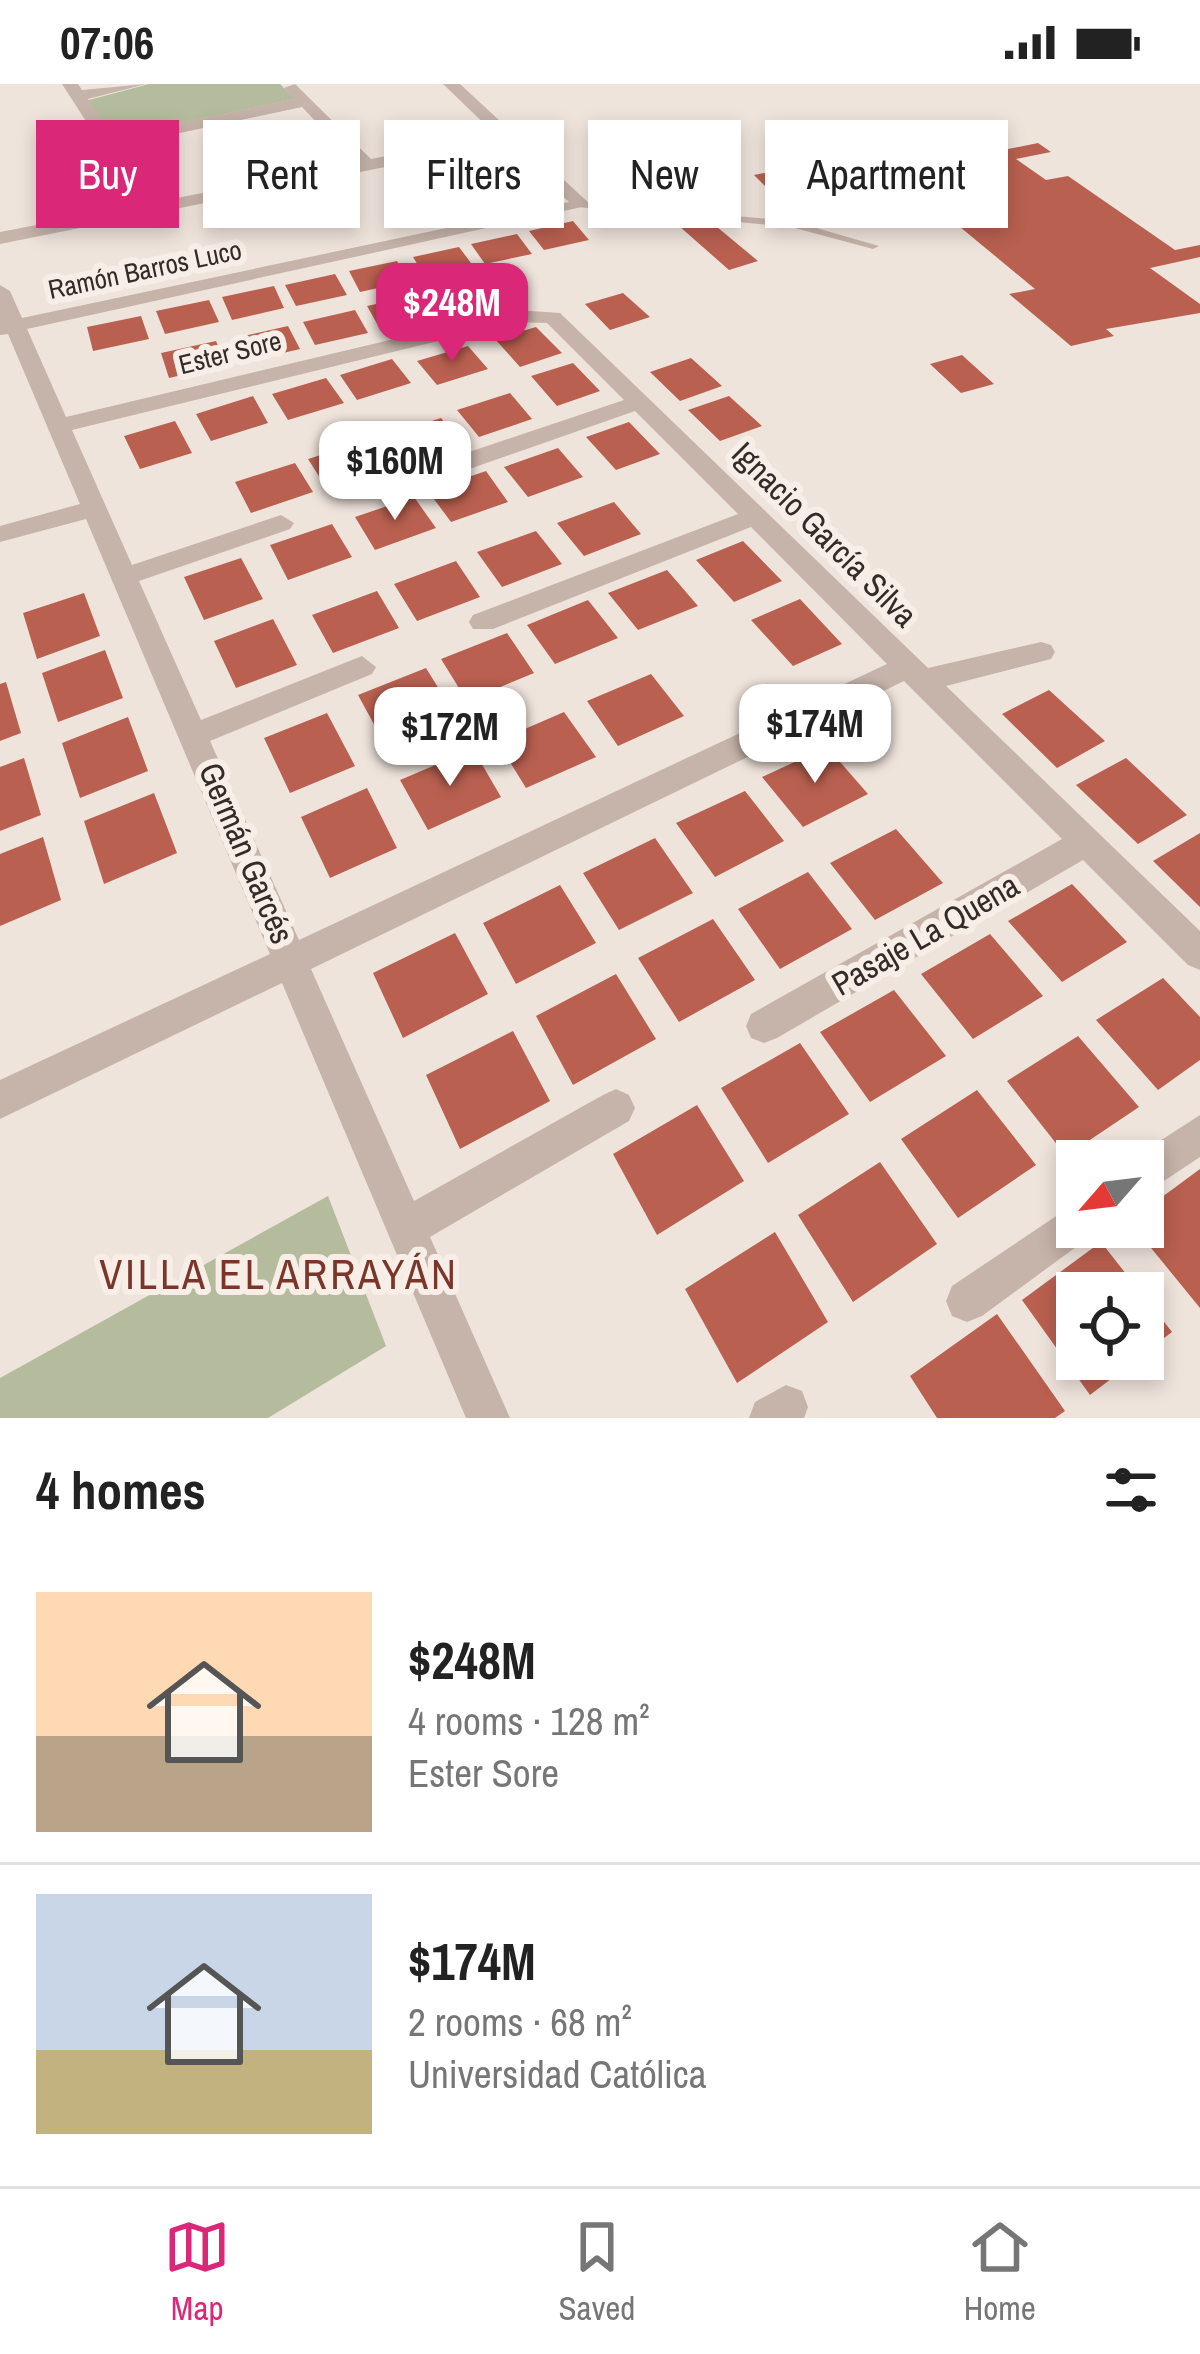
<!DOCTYPE html>
<meta charset="utf-8">
<style>
body{margin:0;font-family:"Archivo Narrow",sans-serif;background:#f6f6f6;color:#222;height:100vh;display:flex;flex-direction:column;font-size:45px;white-space:nowrap}
*{box-sizing:border-box;margin:0}
p{font-size:39px;color:#767676}
.icon{flex:none;width:66px;height:66px;fill:none;stroke:currentColor;stroke-width:2;stroke-linecap:round;stroke-linejoin:round}
.map{position:relative;height:1334px;overflow:hidden}
.details{display:flex;flex-direction:column;background:#fff;flex:1}
.details>*{flex:none}
.guide{position:absolute;left:36px;top:36px;width:1128px;height:108px;display:flex;gap:24px}
.needle{width:78px;rotate:242deg}
.tools{position:absolute;left:1056px;top:1056px;display:grid;gap:24px}
.tools a{display:grid;place-items:center;width:108px;height:108px;border-radius:0px;background:#fff;box-shadow:0 6px 18px #0003;font-size:60px}
.price{position:absolute;translate:-50% -102px;padding:0 27px;border-radius:24px;background:#fff;color:#222;font-size:39px;line-height:78px;filter:drop-shadow(0 3px 6px #0008)}
.price::after{content:'';position:absolute;left:50%;top:72px;width:36px;height:27px;margin-left:-18px;background:inherit;clip-path:polygon(0 0,100% 0,50% 100%)}
.price.on{background:#db2777;color:#fff}
ul{padding:0;list-style:none}
li{display:flex;align-items:center;gap:36px;height:300px;padding:0 36px}
li+li{border-top:3px solid #e0e0e0}
li span{display:grid;place-items:center;flex:none;width:336px;height:240px;border-radius:0px;color:#555}
li>.icon{margin-inline-start:auto}
span .icon{width:144px;height:144px;fill:#fffc;stroke-width:1}
li b{font-size:51px}
h2{display:flex;justify-content:space-between;align-items:center;height:144px;padding:0 36px;font-size:51px}
.chip{padding:0 42px;border-radius:0px;background:#fff;box-shadow:0 6px 18px #0003;font-size:42px;line-height:108px}
.chip.on{background:#db2777;color:#fff}
.status{display:flex;justify-content:space-between;align-items:center;height:84px;padding:0 60px;background:#fff;direction:ltr}
.status svg{height:33px;fill:currentColor}
.menu{display:flex;justify-content:space-around;align-items:center;height:168px;border-top:3px solid #e0e0e0;background:#fff;font-size:33px;color:#767676}
.menu a{display:grid;justify-items:center;gap:6px}
.menu .on{color:#db2777}
.map>svg:first-child{display:block}
.green{fill:#b5bc9d}
.building{fill:#b96050}
.lines{fill:none;stroke-linecap:round;stroke-linejoin:round}
.lane{fill:#c6b3a9;fill-rule:evenodd}
.street{fill:#c6b3a9;fill-rule:evenodd}
.labels{text-anchor:middle;stroke-width:12;stroke-linejoin:round;paint-order:stroke}
.far-street-label{font-size:27px;fill:#342b28;stroke:#f7eee7}
.street-label{font-size:33px;fill:#342b28;stroke:#f7eee7}
.near-neighbourhood-label{font-size:42px;letter-spacing:3px;fill:#7a362a;stroke:#f7eee7}
</style>
<div class="status"><b>07:06</b><svg viewBox="0 0 49 12"><path d="M0 12V9h3v3zM5 12V6h3v6zM10 12V3h3v9zM15 12V0h3v12zM26 1h20v11H26zM47 4h2v5h-2z"/></svg></div>
<div class="map">
<svg width="1200" height="1334" viewBox="0 0 1200 1334">
<rect width="100%" height="100%" fill="#efe4dc"/>
<path class="green" d="M 149,0 L 280,0 L 295,15 L 110,54 L 85,17 Z
M 328,1112 L 386,1262 L 268,1334 L 0,1334 L 0,1294 Z"/>
<path class="building" d="M 979,48 L 1003,66 L 1038,59 L 1051,68 L 1016,75 L 1046,96 L 1068,92 L 1175,166 L 1200,161 L 1200,173 L 1150,184 L 1200,220 L 1200,229 L 1106,245 L 1114,252 L 1071,262 L 1009,210 L 1035,205 L 954,138 L 942,135 L 918,139 L 898,122 L 876,126 L 833,89 L 765,102 L 754,91 Z
M 637,133 L 711,138 L 758,177 L 729,186 L 679,142 L 635,141 Z
M 573,137 L 589,156 L 544,166 L 529,147 Z
M 517,150 L 532,170 L 485,180 L 471,160 Z
M 459,163 L 474,183 L 426,194 L 413,173 Z
M 397,177 L 410,197 L 360,208 L 349,187 Z
M 335,190 L 347,211 L 296,222 L 285,201 Z
M 478,198 L 494,219 L 444,231 L 430,209 Z
M 274,202 L 284,224 L 232,236 L 222,213 Z
M 623,209 L 650,233 L 610,246 L 585,220 Z
M 417,211 L 431,233 L 380,245 L 367,222 Z
M 209,216 L 219,238 L 165,250 L 156,227 Z
M 355,226 L 368,249 L 315,261 L 303,238 Z
M 141,232 L 149,255 L 93,267 L 87,243 Z
M 288,242 L 300,265 L 245,278 L 235,254 Z
M 536,243 L 562,269 L 520,283 L 495,255 Z
M 216,257 L 226,281 L 169,294 L 161,269 Z
M 468,262 L 488,285 L 437,301 L 417,277 Z
M 962,271 L 994,300 L 961,309 L 930,280 Z
M 691,274 L 722,302 L 680,317 L 650,288 Z
M 392,275 L 411,299 L 357,316 L 340,291 Z
M 573,279 L 600,307 L 557,322 L 531,292 Z
M 326,294 L 344,319 L 288,336 L 272,310 Z
M 510,309 L 532,335 L 479,353 L 457,326 Z
M 253,312 L 268,339 L 211,357 L 196,330 Z
M 729,312 L 762,342 L 720,357 L 688,326 Z
M 441,334 L 462,361 L 405,380 L 386,352 Z
M 175,337 L 192,369 L 140,385 L 124,352 Z
M 629,338 L 660,370 L 616,386 L 586,353 Z
M 366,357 L 385,385 L 327,405 L 308,375 Z
M 558,364 L 583,393 L 528,413 L 504,383 Z
M 295,379 L 313,408 L 251,429 L 235,398 Z
M 486,387 L 508,418 L 451,438 L 428,407 Z
M 414,413 L 436,444 L 375,466 L 355,433 Z
M 614,418 L 641,450 L 584,472 L 557,439 Z
M 332,440 L 352,473 L 288,496 L 270,461 Z
M 536,447 L 562,480 L 502,503 L 477,468 Z
M 743,457 L 782,497 L 734,518 L 696,476 Z
M 241,474 L 263,515 L 204,536 L 184,493 Z
M 456,477 L 480,513 L 417,537 L 394,500 Z
M 667,486 L 698,522 L 638,546 L 608,509 Z
M 377,507 L 399,544 L 333,569 L 312,531 Z
M 84,509 L 100,552 L 37,575 L 23,529 Z
M 800,515 L 842,560 L 793,582 L 751,536 Z
M 588,516 L 618,554 L 555,580 L 527,541 Z
M 273,535 L 297,581 L 236,604 L 214,557 Z
M 507,549 L 534,589 L 467,617 L 441,575 Z
M 105,566 L 123,614 L 58,638 L 42,589 Z
M 426,584 L 452,626 L 382,655 L 358,611 Z
M 651,590 L 684,632 L 618,662 L 587,617 Z
M 6,598 L 21,649 L 0,657 L 0,600 Z
M 1049,606 L 1105,657 L 1057,684 L 1002,630 Z
M 564,628 L 596,673 L 526,704 L 497,657 Z
M 327,629 L 355,682 L 290,709 L 264,654 Z
M 128,633 L 148,687 L 80,714 L 62,659 Z
M 827,663 L 868,710 L 803,743 L 762,693 Z
M 473,665 L 501,713 L 428,746 L 400,696 Z
M 24,674 L 41,731 L 0,747 L 0,683 Z
M 1126,674 L 1187,731 L 1138,760 L 1076,701 Z
M 367,704 L 397,764 L 330,794 L 301,733 Z
M 745,707 L 784,757 L 715,793 L 676,739 Z
M 154,709 L 177,769 L 104,800 L 84,737 Z
M 896,745 L 943,799 L 875,836 L 830,779 Z
M 1200,749 L 1200,823 L 1153,777 Z
M 43,753 L 61,816 L 0,842 L 0,770 Z
M 655,754 L 693,809 L 619,846 L 583,789 Z
M 808,788 L 852,845 L 780,885 L 738,825 Z
M 1072,800 L 1127,858 L 1062,898 L 1008,837 Z
M 560,801 L 596,859 L 516,900 L 483,839 Z
M 713,835 L 755,896 L 679,938 L 638,874 Z
M 455,849 L 488,910 L 403,954 L 373,889 Z
M 990,850 L 1043,912 L 973,955 L 921,890 Z
M 616,890 L 656,955 L 573,1001 L 536,932 Z
M 1163,894 L 1200,933 L 1200,976 L 1158,1006 L 1096,936 Z
M 894,906 L 946,972 L 870,1018 L 820,948 Z
M 513,947 L 550,1017 L 460,1065 L 426,991 Z
M 1078,952 L 1139,1023 L 1066,1072 L 1007,997 Z
M 800,959 L 849,1030 L 768,1079 L 721,1004 Z
M 977,1006 L 1036,1081 L 958,1134 L 901,1055 Z
M 697,1021 L 744,1097 L 657,1151 L 613,1070 Z
M 880,1078 L 937,1160 L 853,1218 L 798,1131 Z
M 1200,1085 L 1200,1224 L 1134,1143 L 1143,1143 L 1143,1127 Z
M 775,1148 L 828,1238 L 737,1299 L 685,1205 Z
M 1101,1158 L 1141,1209 L 1077,1209 L 1077,1275 L 1137,1275 L 1090,1311 L 1022,1216 Z
M 1143,1211 L 1172,1248 L 1143,1270 Z
M 997,1230 L 1065,1327 L 1055,1334 L 937,1334 L 910,1292 Z"/>
<g class="lines">
<path class="lane" d="M 582,118 L 792,137 L 879,162 L 873,165 L 791,143 L 578,123 L 577,121 Z"/>
<path class="street" d="M 62,0 L 78,0 L 82,6 L 146,0 L 88,15 L 113,53 L 294,15 L 284,4 L 295,0 L 371,75 L 496,51 L 443,0 L 460,0 L 591,121 L 27,245 L 66,333 L 516,226 L 560,229 L 928,584 L 1041,558 L 1051,561 L 1055,568 L 1051,575 L 946,602 L 1200,847 L 1200,886 L 1188,881 L 1083,776 L 777,954 L 764,959 L 751,954 L 746,942 L 751,930 L 1062,755 L 904,597 L 311,885 L 414,1117 L 603,1011 L 616,1005 L 629,1011 L 635,1024 L 629,1037 L 430,1153 L 510,1334 L 466,1334 L 282,899 L 0,1035 L 0,996 L 270,870 L 86,435 L 0,458 L 0,442 L 80,420 L 8,250 L 0,251 L 0,201 L 10,207 L 22,234 L 569,118 L 505,59 L 0,160 L 0,148 L 140,121 ZM 302,23 L 355,79 L 156,118 L 119,62 ZM 516,238 L 547,239 L 624,316 L 377,399 L 377,411 L 395,411 L 635,327 L 738,430 L 473,531 L 469,538 L 473,545 L 493,545 L 751,443 L 887,580 L 299,856 L 210,657 L 372,590 L 376,583 L 362,572 L 201,636 L 139,497 L 290,445 L 294,439 L 281,431 L 132,481 L 72,346 Z
M 1200,1031 L 1200,1073 L 1143,1111 L 1143,1077 L 1129,1077 Z
M 1077,1118 L 1077,1143 L 1095,1143 L 1091,1152 L 982,1232 L 967,1238 L 952,1232 L 946,1217 L 952,1202 Z
M 786,1301 L 802,1307 L 808,1323 L 804,1334 L 749,1334 L 755,1318 Z"/>
</g>
<g class="labels">
<g class="far-street-label">
<text transform="translate(145 186) rotate(-12)" y="9">Ramón Barros Luco</text>
<text transform="translate(230 269) rotate(-14)" y="9">Ester Sore</text>
</g>
<g class="street-label">
<text transform="translate(825 450) rotate(45)" y="12">Ignacio García Silva</text>
<text transform="translate(247 769) rotate(67)" y="12">Germán Garcés</text>
<text transform="translate(925 850) rotate(-30)" y="12">Pasaje La Quena</text>
</g>
<g class="near-neighbourhood-label">
<text x="279" y="1205">VILLA EL ARRAYÁN</text>
</g>
</g>
</svg>
<div class="tools">
<a><svg class="needle" viewBox="-14 -14 28 28"><path d="M0-13l5 13h-10z" fill="#e53935"/><path d="M0 13l5-13h-10z" fill="#767676"/></svg></a>
<a><svg class="icon" aria-label="locate" viewBox="0 0 24 24"><circle cx="12" cy="12" r="6"/><path d="M12 2v4M12 18v4M2 12h4M18 12h4"/></svg></a>
</div>
<b class="price on" style="left:452px;top:281px">$248M</b>
<b class="price" style="left:395px;top:439px">$160M</b>
<b class="price" style="left:815px;top:702px">$174M</b>
<b class="price" style="left:450px;top:705px">$172M</b>
<div class="guide">
<a class="chip on">Buy</a>
<a class="chip">Rent</a>
<a class="chip">Filters</a>
<a class="chip">New</a>
<a class="chip">Apartment</a>
</div>
</div>
<section class="details">
<h2>4 homes<svg class="icon" aria-label="filters" viewBox="0 0 24 24"><path d="M4 7h16M4 17h16"/><circle cx="9" cy="7" r="2"/><circle cx="15" cy="17" r="2"/></svg></h2>
<ul>
<li><span style="background:linear-gradient(#ffd9b3 60%,#b9a48a 0)"><svg class="icon" aria-label="home" viewBox="0 0 24 24"><path d="M3 11l9-7 9 7M6 9v11h12V9"/></svg></span><div><b>$248M</b><p>4 rooms · 128 m²</p><p>Ester Sore</p></div></li>
<li><span style="background:linear-gradient(#c9d6e8 65%,#c2b280 0)"><svg class="icon" aria-label="home" viewBox="0 0 24 24"><path d="M3 11l9-7 9 7M6 9v11h12V9"/></svg></span><div><b>$174M</b><p>2 rooms · 68 m²</p><p>Universidad Católica</p></div></li>
</ul>
</section>
<nav class="menu">
<a class="on"><svg class="icon" aria-label="map" viewBox="0 0 24 24"><path d="M3 6l6-2 6 2 6-2v14l-6 2-6-2-6 2zM9 4v14M15 6v14"/></svg>Map</a>
<a><svg class="icon" aria-label="saved" viewBox="0 0 24 24"><path d="M7 4h10v16l-5-4-5 4z"/></svg>Saved</a>
<a><svg class="icon" aria-label="home" viewBox="0 0 24 24"><path d="M3 11l9-7 9 7M6 9v11h12V9"/></svg>Home</a>
</nav>
